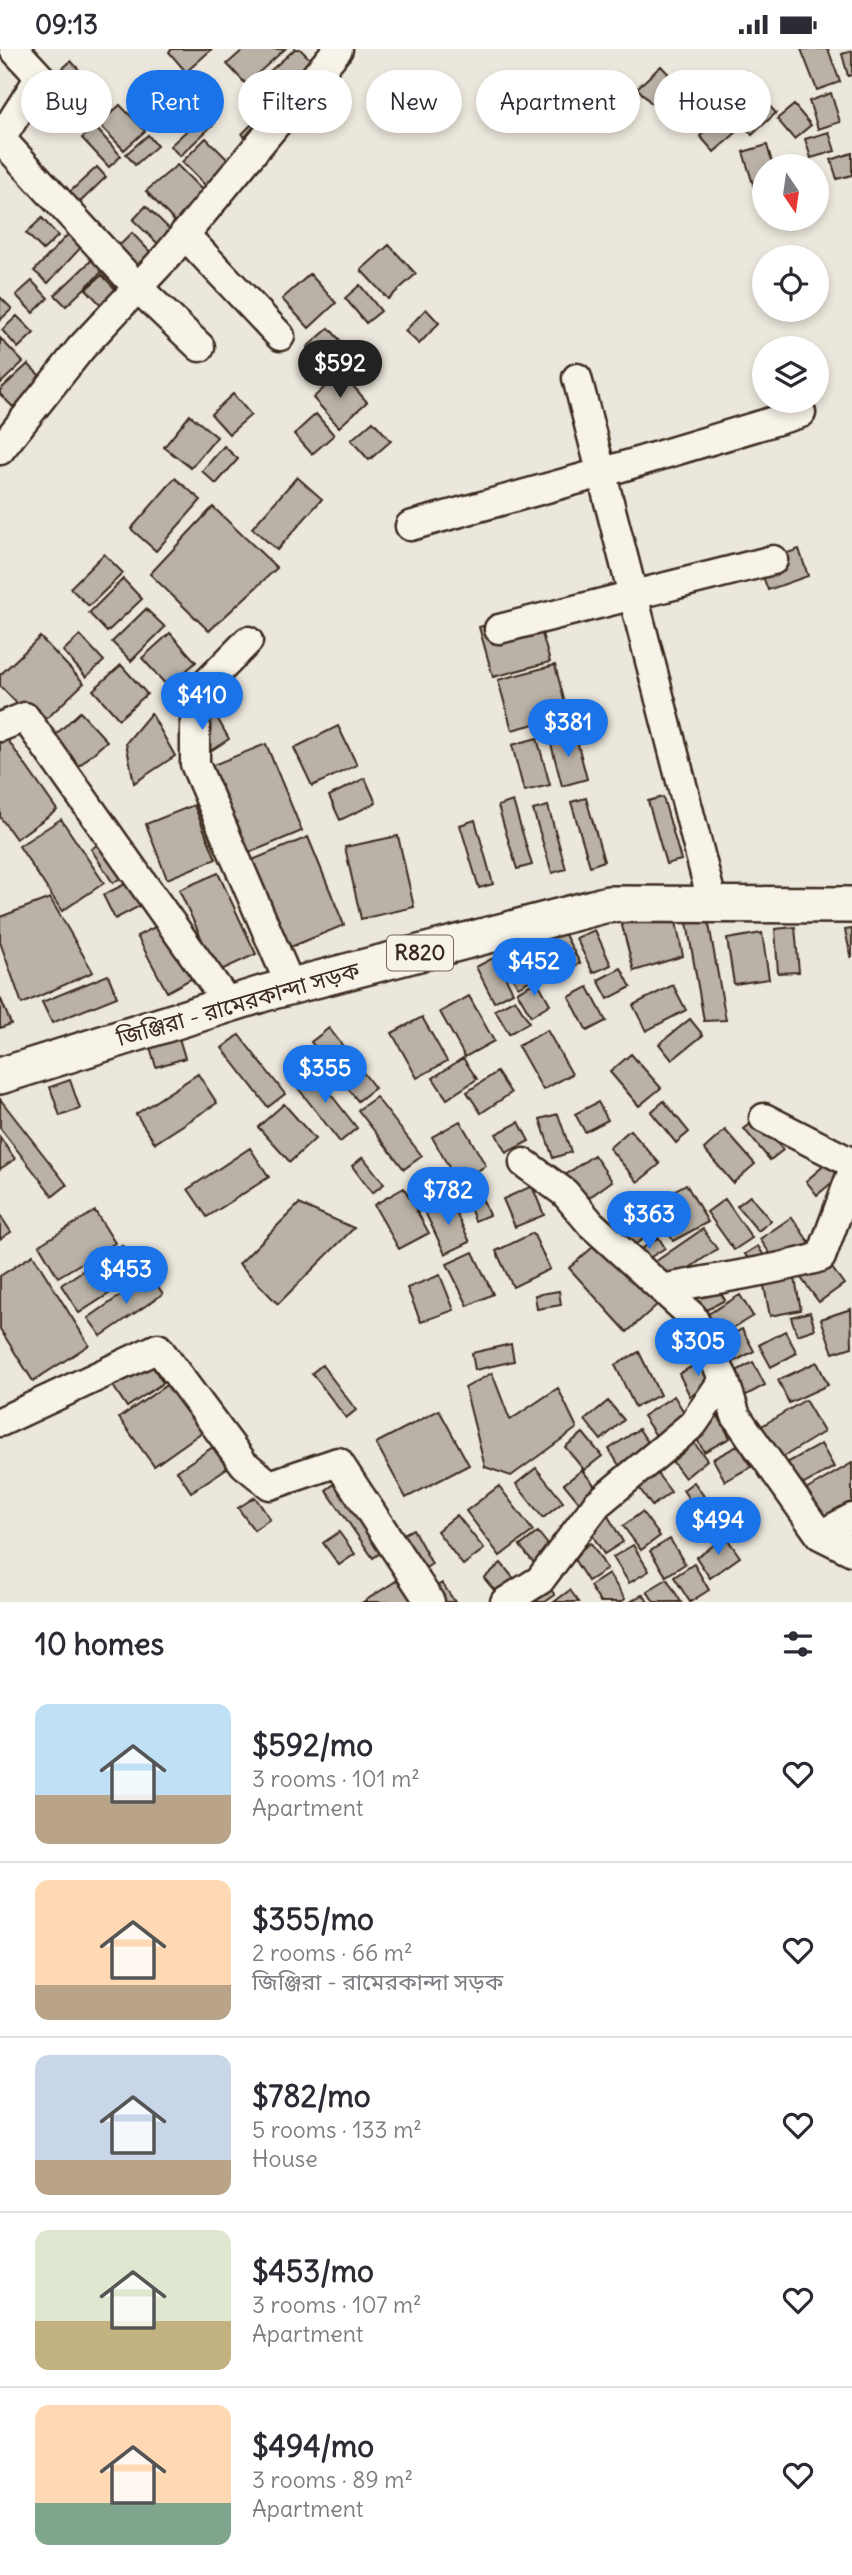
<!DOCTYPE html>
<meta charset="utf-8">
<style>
body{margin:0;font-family:Delius,"Noto Sans Bengali",sans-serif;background:#f7f7f7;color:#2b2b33;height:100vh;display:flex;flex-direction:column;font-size:26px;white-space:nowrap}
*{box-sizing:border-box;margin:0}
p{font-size:23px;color:#7c7c81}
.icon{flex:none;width:38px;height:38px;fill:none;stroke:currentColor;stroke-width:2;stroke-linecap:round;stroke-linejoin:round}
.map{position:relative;height:1553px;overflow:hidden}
.side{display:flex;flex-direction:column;background:#fff;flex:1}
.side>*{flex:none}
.hud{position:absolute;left:21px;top:21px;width:810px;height:63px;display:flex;gap:14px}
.needle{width:46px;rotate:167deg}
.tools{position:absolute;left:752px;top:105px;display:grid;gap:14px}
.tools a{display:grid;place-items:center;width:77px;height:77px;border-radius:50%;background:#fff;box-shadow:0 4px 10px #0003;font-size:35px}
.price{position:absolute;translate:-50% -60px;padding:0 16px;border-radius:24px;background:#1a73e8;color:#fff;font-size:23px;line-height:46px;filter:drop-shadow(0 2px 4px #0008)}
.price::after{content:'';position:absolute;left:50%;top:42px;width:21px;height:16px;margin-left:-10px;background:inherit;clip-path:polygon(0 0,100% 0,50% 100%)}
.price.on{background:#222;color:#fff}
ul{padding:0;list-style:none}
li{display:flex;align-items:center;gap:21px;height:175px;padding:0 35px}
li+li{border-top:2px solid #e1e1e2}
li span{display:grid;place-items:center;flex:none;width:196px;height:140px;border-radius:14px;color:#555}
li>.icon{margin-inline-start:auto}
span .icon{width:84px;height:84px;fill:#fffc;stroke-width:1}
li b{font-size:30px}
h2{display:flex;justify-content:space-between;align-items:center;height:84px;padding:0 35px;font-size:30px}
.tag{padding:0 24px;border-radius:32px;background:#fff;box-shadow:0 4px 10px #0003;font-size:24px;line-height:63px}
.tag.on{background:#1a73e8;color:#fff}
.status{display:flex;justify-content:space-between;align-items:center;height:49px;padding:0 35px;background:#fff;direction:ltr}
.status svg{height:19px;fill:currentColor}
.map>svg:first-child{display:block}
.building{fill:#bab2a7;stroke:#3b2a1e;stroke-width:2}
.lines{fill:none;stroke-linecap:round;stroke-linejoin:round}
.minor-casing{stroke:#3b2a1e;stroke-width:33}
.major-casing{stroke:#3b2a1e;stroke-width:40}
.minor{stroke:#f7f3e8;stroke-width:28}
.major{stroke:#f7f3e8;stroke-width:35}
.labels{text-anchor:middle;stroke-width:7;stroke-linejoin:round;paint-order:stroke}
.shield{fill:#f7f3e8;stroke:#73665b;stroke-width:2}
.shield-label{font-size:21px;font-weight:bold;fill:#3b2a1e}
.street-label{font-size:23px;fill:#3b2a1e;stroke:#f7f3e8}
</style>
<div class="status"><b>09:13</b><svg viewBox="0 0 49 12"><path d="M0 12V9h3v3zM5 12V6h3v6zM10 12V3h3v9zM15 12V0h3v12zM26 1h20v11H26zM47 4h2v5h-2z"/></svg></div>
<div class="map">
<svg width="852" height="1553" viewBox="0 0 852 1553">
<rect width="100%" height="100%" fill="#ece7dc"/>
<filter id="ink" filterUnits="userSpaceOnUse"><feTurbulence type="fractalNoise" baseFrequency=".0143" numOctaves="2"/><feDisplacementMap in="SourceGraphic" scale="14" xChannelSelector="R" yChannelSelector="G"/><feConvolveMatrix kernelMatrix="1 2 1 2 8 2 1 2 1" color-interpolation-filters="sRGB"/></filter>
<g filter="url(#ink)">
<path class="building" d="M 172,0 L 212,0 L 186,23 L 169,3 Z
M 244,0 L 285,0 L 246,35 L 227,15 Z
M 295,0 L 300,0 L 317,17 L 272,58 L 253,37 Z
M 801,0 L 828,0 L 840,33 L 817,41 Z
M 852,2 L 852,26 L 848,27 L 842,5 Z
M 71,12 L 91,34 L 60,60 L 41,39 Z
M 661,17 L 676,33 L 652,55 L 637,39 Z
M 324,22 L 344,41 L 302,84 L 282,65 Z
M 747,23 L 752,50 L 736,54 L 731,27 Z
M 99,42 L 109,54 L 81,81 L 70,69 Z
M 831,44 L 840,73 L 818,80 L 809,52 Z
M 761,48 L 776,64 L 752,86 L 737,69 Z
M 120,56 L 145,82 L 124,101 L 99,75 Z
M 794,56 L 811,76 L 794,90 L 777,70 Z
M 206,64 L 215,74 L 180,107 L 170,97 Z
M 723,65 L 738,82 L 714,103 L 700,87 Z
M 252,75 L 273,94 L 263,105 L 242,85 Z
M 95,78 L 121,107 L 109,118 L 82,89 Z
M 829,83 L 835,102 L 811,109 L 805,90 Z
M 148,86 L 157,97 L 135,116 L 126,105 Z
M 206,89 L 245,128 L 221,152 L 182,113 Z
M 767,96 L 773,117 L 765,117 L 763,167 L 743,103 Z
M 852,104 L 852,126 L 837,130 L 831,111 Z
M 177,116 L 224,163 L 193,192 L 146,142 Z
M 97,118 L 106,128 L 71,162 L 61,151 Z
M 146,157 L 186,196 L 173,209 L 133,171 Z
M 42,169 L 58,187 L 43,201 L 26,184 Z
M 72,181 L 85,194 L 48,234 L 34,222 Z
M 132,184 L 156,209 L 132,232 L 108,208 Z
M 389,196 L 416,225 L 388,250 L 361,221 Z
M 97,206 L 108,217 L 66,257 L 55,246 Z
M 310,225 L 336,254 L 309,279 L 282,250 Z
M 102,226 L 118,243 L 103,258 L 86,240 Z
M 32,232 L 48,249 L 33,264 L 16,246 Z
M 360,236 L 381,262 L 366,274 L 345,249 Z
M 0,248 L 12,260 L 0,271 Z
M 426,260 L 439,274 L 419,295 L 405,282 Z
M 17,267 L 34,284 L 18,299 L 2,281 Z
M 329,279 L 347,299 L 325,318 L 307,298 Z
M 0,289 L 23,313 L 0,335 Z
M 28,315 L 43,330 L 13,358 L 0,345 L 0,341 Z
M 341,323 L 367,353 L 339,378 L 313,349 Z
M 233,345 L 251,366 L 229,385 L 211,365 Z
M 316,365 L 334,386 L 312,405 L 294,385 Z
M 190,366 L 217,388 L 191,419 L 164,398 Z
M 373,372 L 391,392 L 369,411 L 351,391 Z
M 224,397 L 238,410 L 216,435 L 202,422 Z
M 297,428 L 322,450 L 277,501 L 252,479 Z
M 175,429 L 201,451 L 156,502 L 131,480 Z
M 213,458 L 277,519 L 209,582 L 150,525 Z
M 799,500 L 808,527 L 768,541 L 758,514 Z
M 104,505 L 123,524 L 89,557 L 70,539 Z
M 123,530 L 142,550 L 107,583 L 89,564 Z
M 146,560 L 165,578 L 131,612 L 112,593 Z
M 536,563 L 550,613 L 493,628 L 479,578 Z
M 170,584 L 196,613 L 168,638 L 142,609 Z
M 80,586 L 104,612 L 86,628 L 63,602 Z
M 40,588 L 84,634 L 39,677 L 0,637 L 0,626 Z
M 121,616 L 147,645 L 119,670 L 93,641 Z
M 555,616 L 568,666 L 512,681 L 498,631 Z
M 205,647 L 229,690 L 187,717 L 180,677 Z
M 80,663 L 107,692 L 79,717 L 53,688 Z
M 151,664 L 175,707 L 134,734 L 126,694 Z
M 338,677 L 357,716 L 312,737 L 294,699 Z
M 0,680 L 57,761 L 16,790 L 0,768 Z
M 575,684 L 587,730 L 562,737 L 550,691 Z
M 537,689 L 550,736 L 524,742 L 512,696 Z
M 266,695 L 302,782 L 239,808 L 203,720 Z
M 365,729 L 376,754 L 340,771 L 329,747 Z
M 663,748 L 681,811 L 666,815 L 648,752 Z
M 586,749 L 604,812 L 590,817 L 571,753 Z
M 513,752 L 532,816 L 517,820 L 498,757 Z
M 194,756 L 216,810 L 167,830 L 146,775 Z
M 548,757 L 566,820 L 552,824 L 533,761 Z
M 61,770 L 104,834 L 62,862 L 19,797 Z
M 475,771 L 493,835 L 479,839 L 460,776 Z
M 113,786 L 135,819 L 113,834 L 91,800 Z
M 398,787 L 414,858 L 361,870 L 345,798 Z
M 308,788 L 344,876 L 281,902 L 245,814 Z
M 218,824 L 256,905 L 217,923 L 179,841 Z
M 139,828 L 151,851 L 115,870 L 103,846 Z
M 50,849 L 93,923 L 22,955 L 0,893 L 0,868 Z
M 674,863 L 683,907 L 634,922 L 621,873 Z
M 707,864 L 726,971 L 704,972 L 686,868 Z
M 169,871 L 198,926 L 167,943 L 137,887 Z
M 795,878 L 799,923 L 778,924 L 775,880 Z
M 562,880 L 580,914 L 562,924 L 543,890 Z
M 852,880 L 852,907 L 851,908 L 845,881 Z
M 595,881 L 611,916 L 593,924 L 576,889 Z
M 762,884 L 769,930 L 734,935 L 727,890 Z
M 518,894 L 536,928 L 518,938 L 499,903 Z
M 495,908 L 513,943 L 494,953 L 476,918 Z
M 621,919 L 631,938 L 608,950 L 598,931 Z
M 108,926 L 117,948 L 52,974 L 42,953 Z
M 537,932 L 550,955 L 531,967 L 517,943 Z
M 673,936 L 686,961 L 646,982 L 633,956 Z
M 588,938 L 606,972 L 587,982 L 569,948 Z
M 469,947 L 494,992 L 465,1008 L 440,963 Z
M 0,948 L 11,975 L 0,979 Z
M 515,950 L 529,973 L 509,985 L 495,961 Z
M 422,968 L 447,1012 L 417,1029 L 392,984 Z
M 690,970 L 703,986 L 672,1011 L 659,995 Z
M 329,979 L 375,1039 L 358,1052 L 311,993 Z
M 547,981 L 572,1025 L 543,1041 L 518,997 Z
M 239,986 L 285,1045 L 268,1058 L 222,999 Z
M 179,989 L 185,1009 L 156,1018 L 150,998 Z
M 631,1005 L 661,1039 L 639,1057 L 610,1023 Z
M 463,1009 L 477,1030 L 447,1050 L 433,1029 Z
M 311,1020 L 357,1079 L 340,1093 L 294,1034 Z
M 497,1023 L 511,1044 L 481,1064 L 467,1043 Z
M 198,1025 L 217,1054 L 155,1094 L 136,1065 Z
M 70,1031 L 80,1060 L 60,1067 L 50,1038 Z
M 376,1048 L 422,1107 L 404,1120 L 358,1061 Z
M 0,1050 L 67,1136 L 53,1147 L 0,1079 Z
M 664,1052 L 689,1083 L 676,1094 L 651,1063 Z
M 598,1053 L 608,1071 L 585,1083 L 575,1065 Z
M 284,1055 L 315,1090 L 290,1113 L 258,1078 Z
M 558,1065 L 571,1103 L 553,1109 L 540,1070 Z
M 757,1070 L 783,1101 L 770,1111 L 744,1080 Z
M 460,1072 L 486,1117 L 457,1133 L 432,1088 Z
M 519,1073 L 529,1092 L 506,1104 L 496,1085 Z
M 630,1081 L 660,1115 L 638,1133 L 609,1099 Z
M 725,1081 L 755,1115 L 733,1134 L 704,1100 Z
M 0,1088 L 15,1110 L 0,1120 Z
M 250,1099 L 269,1128 L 207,1168 L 188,1140 Z
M 594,1106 L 612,1132 L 583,1153 L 564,1127 Z
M 363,1108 L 384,1135 L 372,1144 L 352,1117 Z
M 834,1108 L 846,1122 L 817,1146 L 806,1132 Z
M 476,1135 L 489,1166 L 475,1172 L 463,1140 Z
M 686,1135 L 708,1173 L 673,1192 L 652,1154 Z
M 532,1137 L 544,1166 L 515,1178 L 503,1150 Z
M 404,1139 L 429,1184 L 399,1200 L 374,1156 Z
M 750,1147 L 771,1172 L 758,1182 L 737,1157 Z
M 725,1150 L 752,1189 L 734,1201 L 707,1163 Z
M 450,1151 L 470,1193 L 445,1205 L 425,1163 Z
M 299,1155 L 354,1179 L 278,1255 L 239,1215 Z
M 95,1162 L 115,1194 L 58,1228 L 39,1196 Z
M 639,1165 L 651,1185 L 628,1200 L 615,1181 Z
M 0,1166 L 11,1183 L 0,1190 Z
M 792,1168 L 810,1195 L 778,1216 L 760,1190 Z
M 703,1180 L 717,1200 L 666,1235 L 652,1215 Z
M 533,1184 L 550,1220 L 513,1238 L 496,1202 Z
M 659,1189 L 665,1199 L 640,1215 L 633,1205 Z
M 601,1191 L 659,1254 L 627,1283 L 569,1219 Z
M 122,1196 L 141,1224 L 79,1264 L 61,1236 Z
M 758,1197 L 766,1210 L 753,1218 L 745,1205 Z
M 473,1203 L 493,1245 L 468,1257 L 447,1215 Z
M 33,1206 L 89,1296 L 33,1332 L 0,1280 L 0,1227 Z
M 826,1211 L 844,1235 L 819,1253 L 801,1229 Z
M 794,1225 L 801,1261 L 770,1267 L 763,1232 Z
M 150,1226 L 163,1245 L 101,1287 L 88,1269 Z
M 440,1226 L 454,1261 L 421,1273 L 407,1239 Z
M 716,1236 L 725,1251 L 701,1264 L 693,1249 Z
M 559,1242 L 561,1256 L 537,1260 L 535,1246 Z
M 740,1246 L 753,1267 L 716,1289 L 703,1268 Z
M 851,1260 L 852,1298 L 833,1304 L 821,1270 Z
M 810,1263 L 815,1280 L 797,1286 L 791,1268 Z
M 742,1280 L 754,1302 L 728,1316 L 716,1294 Z
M 785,1282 L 797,1304 L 771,1318 L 759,1296 Z
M 511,1295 L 514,1312 L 475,1321 L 472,1304 Z
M 639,1303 L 660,1346 L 635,1358 L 615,1316 Z
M 705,1310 L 717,1332 L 690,1347 L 679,1325 Z
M 149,1312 L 163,1334 L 127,1358 L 113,1337 Z
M 753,1313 L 765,1336 L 739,1350 L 727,1327 Z
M 817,1313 L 828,1336 L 789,1354 L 778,1331 Z
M 322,1316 L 356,1361 L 346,1369 L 312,1324 Z
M 492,1324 L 510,1371 L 558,1339 L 577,1379 L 511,1427 L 485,1418 L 465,1339 Z
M 168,1335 L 202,1383 L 154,1417 L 119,1369 Z
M 674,1347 L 687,1368 L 657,1388 L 643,1367 Z
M 805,1351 L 824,1383 L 775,1413 L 755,1381 Z
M 608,1352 L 624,1371 L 601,1391 L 585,1371 Z
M 439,1361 L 469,1416 L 406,1449 L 376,1394 Z
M 718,1367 L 730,1389 L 704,1403 L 692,1381 Z
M 639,1380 L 653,1401 L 622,1421 L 609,1400 Z
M 583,1384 L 602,1407 L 584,1421 L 565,1398 Z
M 688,1386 L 707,1411 L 685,1429 L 666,1404 Z
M 821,1395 L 834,1418 L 797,1439 L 783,1416 Z
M 739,1396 L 751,1418 L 725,1432 L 713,1410 Z
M 213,1398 L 227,1419 L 191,1443 L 177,1422 Z
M 852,1414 L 852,1458 L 824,1475 L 804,1442 Z
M 536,1419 L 563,1453 L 543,1469 L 516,1435 Z
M 653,1419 L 671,1443 L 652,1457 L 635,1433 Z
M 582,1421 L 600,1443 L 583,1458 L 564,1435 Z
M 340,1431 L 387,1499 L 373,1509 L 326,1441 Z
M 694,1433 L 710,1456 L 698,1464 L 683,1441 Z
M 499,1437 L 533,1482 L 500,1507 L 466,1462 Z
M 255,1448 L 270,1470 L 254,1481 L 238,1459 Z
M 642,1463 L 660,1487 L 641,1501 L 623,1477 Z
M 457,1466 L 484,1500 L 463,1516 L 437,1482 Z
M 608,1467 L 623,1493 L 604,1505 L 588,1479 Z
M 413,1480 L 432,1515 L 417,1524 L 398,1488 Z
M 339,1483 L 355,1505 L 339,1516 L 323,1494 Z
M 538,1483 L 556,1506 L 539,1520 L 520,1497 Z
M 726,1488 L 740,1508 L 710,1529 L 696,1508 Z
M 670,1490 L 685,1515 L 666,1527 L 650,1502 Z
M 591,1494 L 607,1520 L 588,1532 L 572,1507 Z
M 633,1496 L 649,1522 L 629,1534 L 613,1508 Z
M 501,1514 L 520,1537 L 503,1552 L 484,1529 Z
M 694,1515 L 709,1541 L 690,1553 L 674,1528 Z
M 609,1525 L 625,1550 L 621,1553 L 600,1553 L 590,1537 Z
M 401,1529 L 416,1553 L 363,1553 Z
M 667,1530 L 681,1553 L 654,1553 L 647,1542 Z
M 544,1532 L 555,1546 L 545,1553 L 517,1553 Z
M 442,1534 L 455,1553 L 437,1553 L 429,1542 Z
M 570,1541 L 579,1553 L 554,1553 Z
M 643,1545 L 648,1553 L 630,1553 Z"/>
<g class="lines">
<defs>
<path id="minor" d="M 1,90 L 137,238 L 200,298
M 0,91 L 40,28 L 14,0
M 184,185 L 280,287
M 577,329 L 713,856
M 0,401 L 81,299 L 167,207 L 338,0
M 410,477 L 601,424 L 801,364
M 499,580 L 773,511
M 248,592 L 195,646 L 195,715 L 291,938
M 0,678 L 25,668 L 229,956
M 764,1069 L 852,1114
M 524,1114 L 565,1144 L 591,1175 L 692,1267 L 724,1330 L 736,1367 L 820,1486 L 852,1469
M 663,1240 C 716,1229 770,1223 821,1208 L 852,1124
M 0,1373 L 158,1299 L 244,1415 L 270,1436 L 338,1413 L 430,1553
M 820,1486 L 852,1502
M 505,1553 L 540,1531 L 597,1455 L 693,1375 L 724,1330"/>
<path id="major" d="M 0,1027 L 265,944 L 608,855 L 852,856"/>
</defs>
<use href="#minor" class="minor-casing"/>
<use href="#major" class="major-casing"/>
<use href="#minor" class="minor"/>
<use href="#major" class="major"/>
</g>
</g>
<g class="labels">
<rect class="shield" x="387" y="886.5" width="66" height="35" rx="5"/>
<g class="shield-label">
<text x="420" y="911">R820</text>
</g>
<g class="street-label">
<text transform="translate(238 955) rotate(-16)" y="8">জিঞ্জিরা - রামেরকান্দা সড়ক</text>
</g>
</g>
</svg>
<div class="tools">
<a><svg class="needle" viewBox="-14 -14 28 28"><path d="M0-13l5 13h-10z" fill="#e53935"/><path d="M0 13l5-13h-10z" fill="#7c7c81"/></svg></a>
<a><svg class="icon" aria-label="locate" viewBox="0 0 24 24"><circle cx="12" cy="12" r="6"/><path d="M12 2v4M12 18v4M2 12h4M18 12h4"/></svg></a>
<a><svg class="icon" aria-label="layers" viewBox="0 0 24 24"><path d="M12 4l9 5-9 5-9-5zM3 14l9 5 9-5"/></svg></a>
</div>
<b class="price on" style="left:340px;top:351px">$592</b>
<b class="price" style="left:202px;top:683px">$410</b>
<b class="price" style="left:568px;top:710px">$381</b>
<b class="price" style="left:534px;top:949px">$452</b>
<b class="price" style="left:325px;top:1056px">$355</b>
<b class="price" style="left:448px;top:1178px">$782</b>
<b class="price" style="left:649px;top:1202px">$363</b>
<b class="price" style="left:126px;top:1257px">$453</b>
<b class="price" style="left:698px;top:1329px">$305</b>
<b class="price" style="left:718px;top:1508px">$494</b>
<div class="hud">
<a class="tag">Buy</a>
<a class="tag on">Rent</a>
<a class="tag">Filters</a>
<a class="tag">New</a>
<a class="tag">Apartment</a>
<a class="tag">House</a>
</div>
</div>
<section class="side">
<h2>10 homes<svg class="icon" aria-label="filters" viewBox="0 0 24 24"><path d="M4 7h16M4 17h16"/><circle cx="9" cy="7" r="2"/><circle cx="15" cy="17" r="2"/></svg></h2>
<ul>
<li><span style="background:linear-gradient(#bfe0f5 65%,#b9a48a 0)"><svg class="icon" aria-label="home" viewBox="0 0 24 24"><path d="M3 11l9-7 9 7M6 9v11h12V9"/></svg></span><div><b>$592/mo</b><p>3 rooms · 101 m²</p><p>Apartment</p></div><svg class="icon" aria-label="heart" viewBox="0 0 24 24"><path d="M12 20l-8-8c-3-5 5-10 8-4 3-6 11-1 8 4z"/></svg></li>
<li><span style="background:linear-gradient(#ffd9b3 75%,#b9a48a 0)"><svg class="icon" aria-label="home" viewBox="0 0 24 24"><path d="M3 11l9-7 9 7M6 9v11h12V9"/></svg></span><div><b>$355/mo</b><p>2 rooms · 66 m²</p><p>জিঞ্জিরা - রামেরকান্দা সড়ক</p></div><svg class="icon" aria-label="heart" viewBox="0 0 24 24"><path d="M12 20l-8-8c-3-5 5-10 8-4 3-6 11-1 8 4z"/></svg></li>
<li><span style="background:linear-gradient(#c9d6e8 75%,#b9a48a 0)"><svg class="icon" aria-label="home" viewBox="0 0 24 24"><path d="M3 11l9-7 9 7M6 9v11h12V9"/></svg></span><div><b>$782/mo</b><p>5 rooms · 133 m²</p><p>House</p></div><svg class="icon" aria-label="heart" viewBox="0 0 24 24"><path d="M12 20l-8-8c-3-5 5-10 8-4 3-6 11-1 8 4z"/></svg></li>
<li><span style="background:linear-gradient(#dfe7d0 65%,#c2b280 0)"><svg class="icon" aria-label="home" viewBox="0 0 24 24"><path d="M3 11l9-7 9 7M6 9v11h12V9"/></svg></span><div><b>$453/mo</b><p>3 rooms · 107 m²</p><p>Apartment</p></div><svg class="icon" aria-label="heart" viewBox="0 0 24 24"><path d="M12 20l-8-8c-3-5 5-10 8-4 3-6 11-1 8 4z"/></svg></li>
<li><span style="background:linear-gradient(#ffd9b3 70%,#7fa58c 0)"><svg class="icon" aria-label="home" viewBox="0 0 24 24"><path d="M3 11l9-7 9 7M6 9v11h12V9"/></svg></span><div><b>$494/mo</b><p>3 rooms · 89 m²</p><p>Apartment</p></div><svg class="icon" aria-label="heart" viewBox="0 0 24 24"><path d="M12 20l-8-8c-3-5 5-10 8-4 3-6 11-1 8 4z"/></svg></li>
</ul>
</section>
